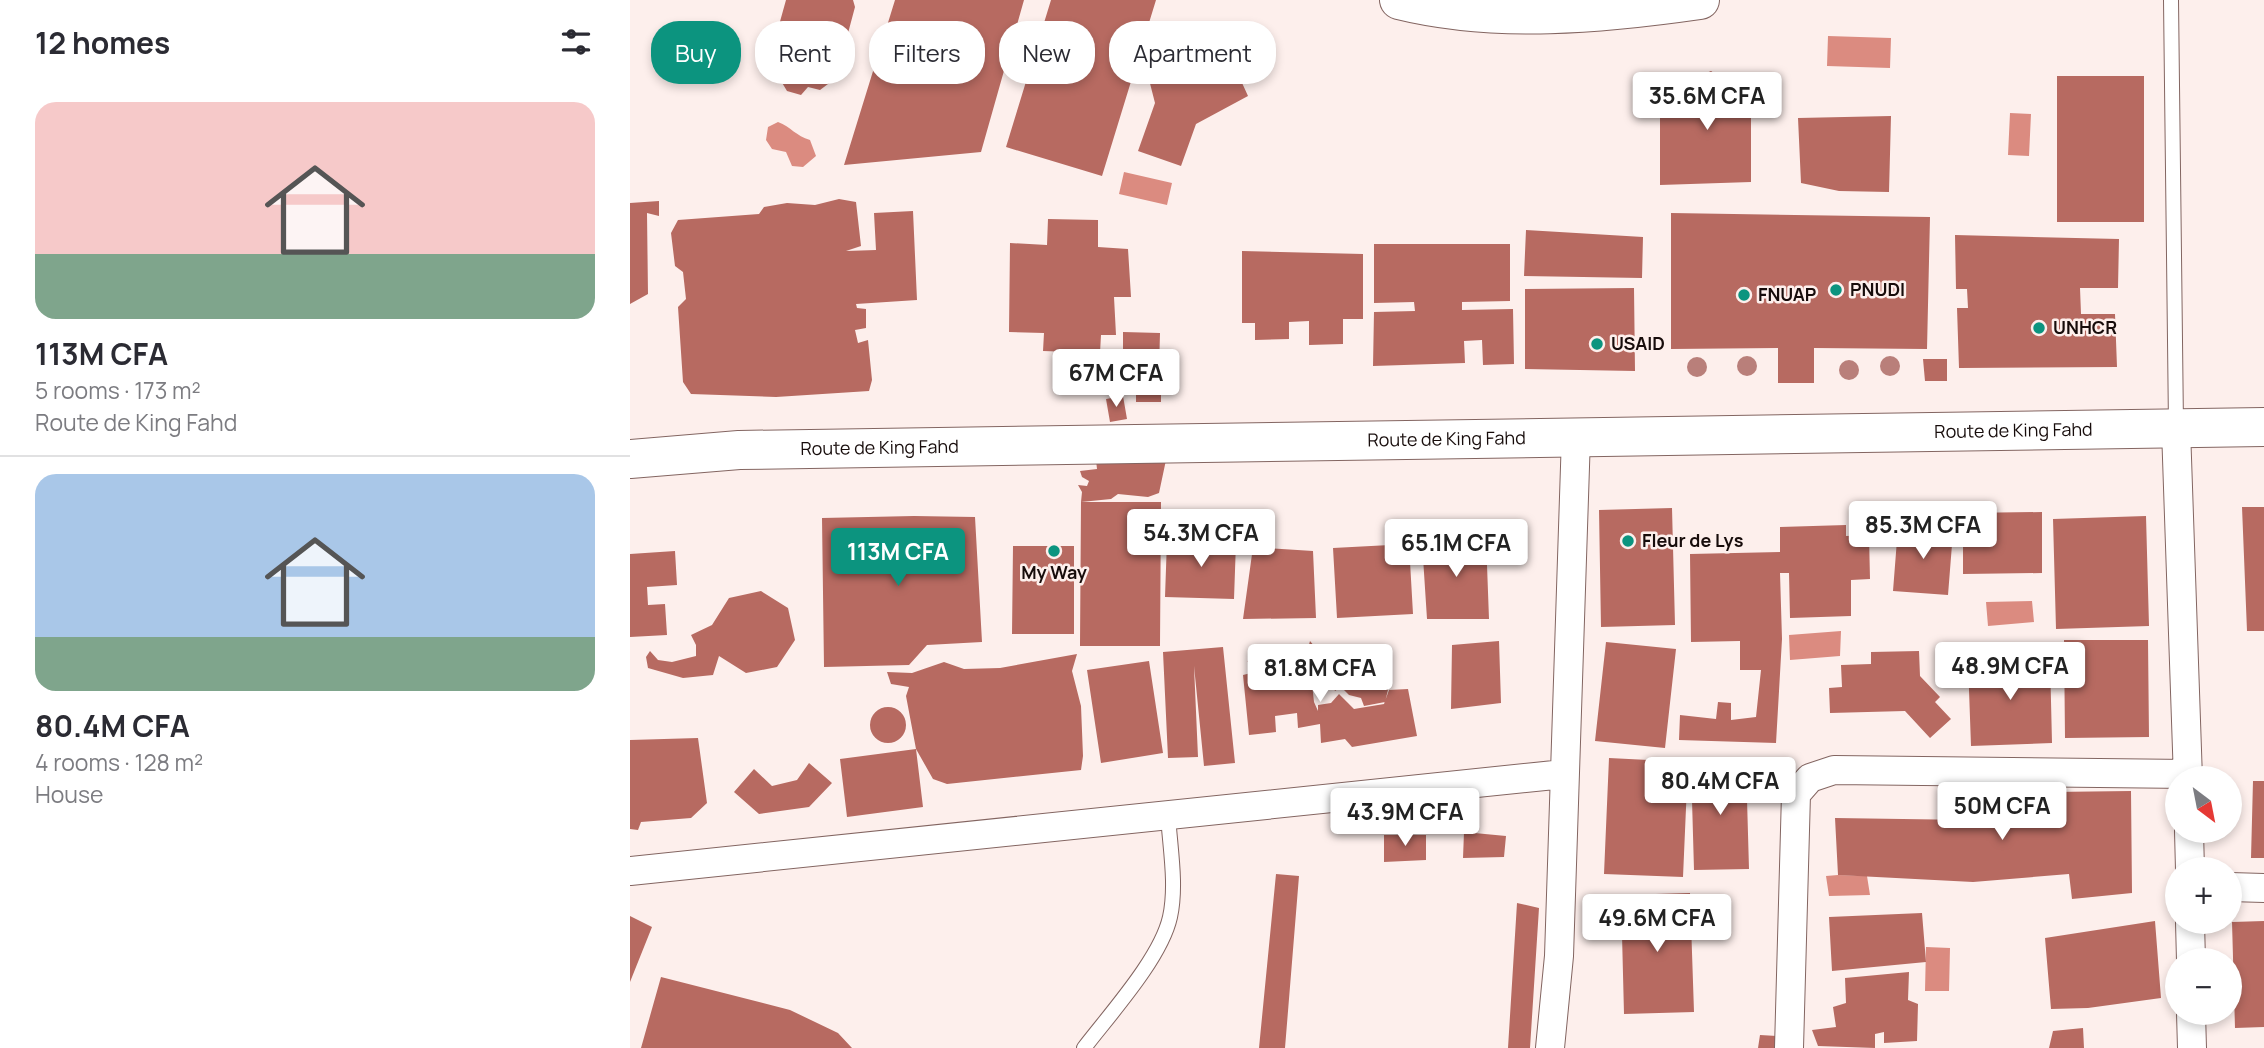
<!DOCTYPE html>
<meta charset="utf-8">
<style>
body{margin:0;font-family:Manrope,sans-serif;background:#f7f7f7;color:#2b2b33;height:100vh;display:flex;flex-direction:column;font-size:26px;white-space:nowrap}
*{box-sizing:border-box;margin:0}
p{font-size:23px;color:#7c7c81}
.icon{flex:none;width:38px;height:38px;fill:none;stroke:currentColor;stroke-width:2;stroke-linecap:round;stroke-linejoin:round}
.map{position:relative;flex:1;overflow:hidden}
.sheet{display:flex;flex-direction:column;background:#fff;width:630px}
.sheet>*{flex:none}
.guide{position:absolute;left:21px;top:21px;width:665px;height:63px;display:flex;gap:14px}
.needle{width:46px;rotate:148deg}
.controls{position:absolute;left:1535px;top:766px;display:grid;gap:14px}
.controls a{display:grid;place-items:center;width:77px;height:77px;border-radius:50%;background:#fff;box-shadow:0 4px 10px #0003;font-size:35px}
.price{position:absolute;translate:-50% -60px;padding:0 16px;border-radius:7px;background:#fff;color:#222;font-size:23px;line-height:46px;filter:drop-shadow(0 2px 4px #0008)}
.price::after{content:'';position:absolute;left:50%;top:42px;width:21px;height:16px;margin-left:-10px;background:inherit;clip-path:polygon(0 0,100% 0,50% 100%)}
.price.active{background:#0c947f;color:#fff}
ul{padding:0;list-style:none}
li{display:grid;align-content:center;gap:14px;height:371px;padding:0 35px}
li+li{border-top:2px solid #e1e1e2}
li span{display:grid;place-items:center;height:217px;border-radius:21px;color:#555}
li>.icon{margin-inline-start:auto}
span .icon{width:126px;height:126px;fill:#fffc;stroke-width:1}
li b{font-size:30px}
h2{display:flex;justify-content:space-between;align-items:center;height:84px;padding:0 35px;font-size:30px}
.pill{padding:0 24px;border-radius:28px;background:#fff;box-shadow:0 4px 10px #0003;font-size:24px;line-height:63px}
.pill.active{background:#0c947f;color:#fff}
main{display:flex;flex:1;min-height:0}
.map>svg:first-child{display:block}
.water{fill:#db8b80}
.building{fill:#b76a61}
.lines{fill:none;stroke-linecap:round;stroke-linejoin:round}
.lane-casing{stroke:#836561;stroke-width:16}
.street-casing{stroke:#836561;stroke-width:30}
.secondary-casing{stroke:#836561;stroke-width:40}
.lane{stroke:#fff;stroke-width:14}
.street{stroke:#fff;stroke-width:28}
.secondary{stroke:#fff;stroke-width:38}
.tree{fill:#b97f7a}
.poi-dot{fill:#0c947f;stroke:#fdefec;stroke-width:2.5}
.labels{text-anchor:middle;stroke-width:5;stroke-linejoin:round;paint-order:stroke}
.poi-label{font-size:18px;font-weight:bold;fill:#170c0b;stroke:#fdefec;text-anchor:start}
.street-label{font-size:18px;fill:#170c0b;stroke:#fdefec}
</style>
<main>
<section class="sheet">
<h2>12 homes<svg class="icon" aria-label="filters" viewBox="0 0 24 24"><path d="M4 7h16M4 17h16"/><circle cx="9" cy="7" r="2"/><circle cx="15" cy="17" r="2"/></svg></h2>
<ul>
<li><span style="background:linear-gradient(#f6c9c9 70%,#7fa58c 0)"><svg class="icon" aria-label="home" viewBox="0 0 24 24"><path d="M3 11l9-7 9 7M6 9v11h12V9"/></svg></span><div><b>113M CFA</b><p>5 rooms · 173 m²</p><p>Route de King Fahd</p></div></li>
<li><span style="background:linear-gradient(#a9c7e8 75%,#7fa58c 0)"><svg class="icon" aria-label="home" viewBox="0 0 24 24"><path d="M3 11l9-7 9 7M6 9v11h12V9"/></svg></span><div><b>80.4M CFA</b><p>4 rooms · 128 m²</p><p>House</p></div></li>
</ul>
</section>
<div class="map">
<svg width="1634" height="1048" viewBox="0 0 1634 1048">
<rect width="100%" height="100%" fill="#fdefec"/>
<path class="water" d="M 1198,36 L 1261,38 L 1260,68 L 1197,66 Z
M 1380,113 L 1401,114 L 1399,156 L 1378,155 Z
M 148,122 C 161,127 166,136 180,140 L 186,156 L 173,167 L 162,166 L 156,152 L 142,149 L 136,140 L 138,127 Z
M 494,172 L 542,183 L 537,205 L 489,194 Z
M 1402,601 L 1404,622 L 1358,626 L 1356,602 Z
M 1211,631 L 1210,656 L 1160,660 L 1159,635 Z
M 1208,875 L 1237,876 L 1240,895 L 1199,896 L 1196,876 Z
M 1296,947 L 1320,948 L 1319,991 L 1295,991 Z"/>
<path class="building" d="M 156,0 L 223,0 L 225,7 L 206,78 L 190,90 L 178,87 L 171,95 L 157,91 L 139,61 Z
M 265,0 L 394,0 L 351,152 L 214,165 Z
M 421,0 L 526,0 L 472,176 L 376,147 Z
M 556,36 L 598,52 L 618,96 L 566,124 L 551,166 L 508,151 L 525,103 L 513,56 Z
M 1081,71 L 1094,80 L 1121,75 L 1121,182 L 1030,185 L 1030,95 L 1053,96 L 1058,81 Z
M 1427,76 L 1514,76 L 1514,222 L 1427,222 Z
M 1261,116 L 1259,192 L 1209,191 L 1171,183 L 1168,118 Z
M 209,199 L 226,202 L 231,246 L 216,251 L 246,250 L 244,213 L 283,211 L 287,300 L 226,304 L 227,308 L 236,309 L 236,328 L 225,330 L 228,343 L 238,340 L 242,380 L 239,391 L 146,397 L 61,394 L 53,382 L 48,307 L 56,299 L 53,272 L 45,266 L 41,233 L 48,220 L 129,214 L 134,207 L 157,203 L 185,205 Z
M 29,201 L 29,216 L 17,213 L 18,294 L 0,304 L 0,203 Z
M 1041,213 L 1300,217 L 1297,349 L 1184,348 L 1184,383 L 1148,383 L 1148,348 L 1041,349 Z
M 418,219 L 468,220 L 468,247 L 498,249 L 501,297 L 484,297 L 486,335 L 471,335 L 470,353 L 413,351 L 414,333 L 379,332 L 380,243 L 417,245 Z
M 896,230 L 1013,237 L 1012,278 L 894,276 Z
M 1325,235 L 1489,239 L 1488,288 L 1450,288 L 1451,314 L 1485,314 L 1487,367 L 1329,368 L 1327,308 L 1338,308 L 1337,289 L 1326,289 Z
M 744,244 L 880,244 L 880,301 L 832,302 L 832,310 L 883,309 L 884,364 L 853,365 L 852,340 L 834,341 L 835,363 L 743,366 L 744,312 L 785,311 L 784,302 L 744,303 Z
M 612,251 L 733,254 L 733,319 L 713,319 L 713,344 L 679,345 L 679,321 L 659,322 L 659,339 L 625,340 L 625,323 L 612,323 Z
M 1004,288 L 1005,371 L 895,369 L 895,289 Z
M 493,332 L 530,333 L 529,370 L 493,369 Z
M 1293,359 L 1317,359 L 1317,381 L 1295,381 Z
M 506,383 L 531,383 L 531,402 L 506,402 Z
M 493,396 L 497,419 L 480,422 L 476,399 Z
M 466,460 L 536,460 L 529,493 L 518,497 L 488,494 L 481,499 L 451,502 L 531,502 L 530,646 L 450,646 L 451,502 L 452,492 L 448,485 L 457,486 L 459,481 L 452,477 L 450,471 L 467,469 Z
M 1612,507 L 1634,507 L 1634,631 L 1617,631 Z
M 1042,508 L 1045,625 L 971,627 L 969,510 Z
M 1412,512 L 1412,573 L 1333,574 L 1333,513 Z
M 284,516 L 345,517 L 352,642 L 297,645 L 279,665 L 194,667 L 192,518 Z
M 1516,516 L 1519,626 L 1426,629 L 1423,519 Z
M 1216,525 L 1216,536 L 1239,535 L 1240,579 L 1221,580 L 1221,616 L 1160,618 L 1159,573 L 1150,573 L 1152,639 L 1146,743 L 1049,740 L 1050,715 L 1086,719 L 1088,702 L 1101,703 L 1101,720 L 1126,717 L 1131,670 L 1110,670 L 1110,641 L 1061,642 L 1060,554 L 1150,552 L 1150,527 Z
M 1268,527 L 1323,532 L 1318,595 L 1263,591 Z
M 856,538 L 859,619 L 797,619 L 792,542 Z
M 537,540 L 606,542 L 604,599 L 535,597 Z
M 779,544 L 783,614 L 707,618 L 703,548 Z
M 383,546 L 444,546 L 444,634 L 382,634 Z
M 623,547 L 683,551 L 686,618 L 613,619 Z
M 45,551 L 47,585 L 17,587 L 18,605 L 35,604 L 37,635 L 0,637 L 0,554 Z
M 131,591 L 158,608 L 165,640 L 147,667 L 116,673 L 89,656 L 83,675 L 53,678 L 18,668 L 16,657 L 20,651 L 28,660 L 42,662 L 66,656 L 66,645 L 61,635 L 82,625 L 99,598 Z
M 1434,640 L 1518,640 L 1519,737 L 1435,738 Z
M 680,641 L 685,647 L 705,645 L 708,653 L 679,657 L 684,702 L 688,711 L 688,705 L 701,703 L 709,694 L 724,709 L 754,704 L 759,690 L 778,689 L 787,736 L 722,747 L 715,739 L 691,743 L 690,724 L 668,728 L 667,713 L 645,716 L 646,732 L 619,735 L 613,675 L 629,671 L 617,661 L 677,652 Z
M 869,641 L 871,703 L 821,709 L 822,645 Z
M 976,642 L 1046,649 L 1035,748 L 965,741 Z
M 593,647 L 605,763 L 574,766 L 564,666 L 568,757 L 538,758 L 533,652 Z
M 1289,651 L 1290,676 L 1310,697 L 1305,702 L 1321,719 L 1300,738 L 1275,711 L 1200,713 L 1199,688 L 1212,687 L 1211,665 L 1241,664 L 1241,652 Z
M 447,654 L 442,671 L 451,706 L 453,756 L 451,770 L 317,784 L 303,779 L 286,749 L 276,696 L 279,687 L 261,684 L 257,672 L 282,673 L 314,662 L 334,669 L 370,668 Z
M 756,656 L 758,690 L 755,702 L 734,706 L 731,698 L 719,695 L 711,687 L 705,691 L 697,671 L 692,671 L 692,660 Z
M 1420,659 L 1422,743 L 1341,746 L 1338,662 Z
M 519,661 L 533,753 L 471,763 L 457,670 Z
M240 725a18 18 0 1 1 36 0a18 18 0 1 1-36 0Z
M 68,738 L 77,803 L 61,818 L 11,822 L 8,830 L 0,829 L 0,740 Z
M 286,749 L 293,807 L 217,817 L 210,759 Z
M 979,758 L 1058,762 L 1053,877 L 974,874 Z
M 179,763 L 202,783 L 179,807 L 129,814 L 104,792 L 124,769 L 142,786 L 167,780 Z
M 1116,764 L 1119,869 L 1064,870 L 1061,765 Z
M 1623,781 L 1634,781 L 1634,858 L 1621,858 Z
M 1501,791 L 1502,893 L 1442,899 L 1439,874 L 1343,882 L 1208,875 L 1205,818 L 1340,820 L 1342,793 Z
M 834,832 L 876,836 L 874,857 L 833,858 Z
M 754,835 L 796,835 L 796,860 L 754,862 Z
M 646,874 L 669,876 L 655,1048 L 629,1048 Z
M 1060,893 L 1064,1012 L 994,1014 L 991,895 Z
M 887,903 L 909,908 L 900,1048 L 878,1048 Z
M 1292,913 L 1296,962 L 1202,971 L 1199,917 Z
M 0,916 L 22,927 L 0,982 Z
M 1525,921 L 1531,998 L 1458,1008 L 1421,1009 L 1415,938 Z
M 1634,921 L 1634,1027 L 1605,1028 L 1602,922 Z
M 1279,972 L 1278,1000 L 1288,1004 L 1287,1041 L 1254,1043 L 1254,1032 L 1245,1034 L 1245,1048 L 1188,1046 L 1182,1030 L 1206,1027 L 1203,1007 L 1216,1003 L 1215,978 Z
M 31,977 L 160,1010 L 208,1033 L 222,1048 L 11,1048 Z
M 1453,1028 L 1454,1048 L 1419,1048 L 1423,1031 Z
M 1130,1035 L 1147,1036 L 1146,1048 L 1128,1048 Z"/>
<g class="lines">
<defs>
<path id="lane" d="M 1541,0 L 1546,426
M 454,1048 C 480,1014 531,958 540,917 C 547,885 540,848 538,815"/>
<path id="street" d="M 1546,429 L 1558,779
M 1559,831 L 1560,870
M 0,871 L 934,774
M 1600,887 L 1634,888
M 1560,922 L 1561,961
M 1561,1013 L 1562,1048
M 920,1048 L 929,956 L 946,436
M 1159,1048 L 1166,794 L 1180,778 L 1204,770 L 1558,774"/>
<g id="secondary">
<path d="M 769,0 C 866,24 973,14 1070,0"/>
<path id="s1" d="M 0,459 L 109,450 L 1634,427"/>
</g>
</defs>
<use href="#lane" class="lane-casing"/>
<use href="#street" class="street-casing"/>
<use href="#secondary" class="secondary-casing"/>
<use href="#lane" class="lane"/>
<use href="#street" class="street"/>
<use href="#secondary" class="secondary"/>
</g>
<g class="tree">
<circle cx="1117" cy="366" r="10"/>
<circle cx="1260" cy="366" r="10"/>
<circle cx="1067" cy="367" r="10"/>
<circle cx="1219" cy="370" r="10"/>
</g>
<g class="poi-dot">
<circle cx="1206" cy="290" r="7"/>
<circle cx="1114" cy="295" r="7"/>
<circle cx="1409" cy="328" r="7"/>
<circle cx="967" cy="344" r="7"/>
<circle cx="998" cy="541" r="7"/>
<circle cx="424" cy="551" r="7"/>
</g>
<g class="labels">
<g class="poi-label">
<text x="1220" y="296">PNUDI</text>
<text x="1128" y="301">FNUAP</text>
<text x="1423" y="334">UNHCR</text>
<text x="981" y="350">USAID</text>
<text x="1012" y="547">Fleur de Lys</text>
<text x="424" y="579" text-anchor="middle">My Way</text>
</g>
<g class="street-label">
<text dy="6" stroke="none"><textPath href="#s1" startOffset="1384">Route de King Fahd</textPath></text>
<text dy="6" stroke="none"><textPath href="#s1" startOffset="817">Route de King Fahd</textPath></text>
<text dy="6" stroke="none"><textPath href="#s1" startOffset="250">Route de King Fahd</textPath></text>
</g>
</g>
</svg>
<div class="controls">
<a><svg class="needle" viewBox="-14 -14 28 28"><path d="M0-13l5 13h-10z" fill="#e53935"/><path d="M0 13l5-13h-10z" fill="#7c7c81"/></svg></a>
<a>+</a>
<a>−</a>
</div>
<b class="price" style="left:1077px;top:132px">35.6M CFA</b>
<b class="price" style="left:486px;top:409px">67M CFA</b>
<b class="price" style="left:1293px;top:561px">85.3M CFA</b>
<b class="price" style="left:571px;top:569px">54.3M CFA</b>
<b class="price" style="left:826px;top:579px">65.1M CFA</b>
<b class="price active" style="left:268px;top:588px">113M CFA</b>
<b class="price" style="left:1380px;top:702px">48.9M CFA</b>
<b class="price" style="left:690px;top:704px">81.8M CFA</b>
<b class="price" style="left:1090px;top:817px">80.4M CFA</b>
<b class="price" style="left:1372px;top:842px">50M CFA</b>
<b class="price" style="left:775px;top:848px">43.9M CFA</b>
<b class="price" style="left:1027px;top:954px">49.6M CFA</b>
<div class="guide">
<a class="pill active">Buy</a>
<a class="pill">Rent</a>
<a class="pill">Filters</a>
<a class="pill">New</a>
<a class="pill">Apartment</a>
</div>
</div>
</main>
